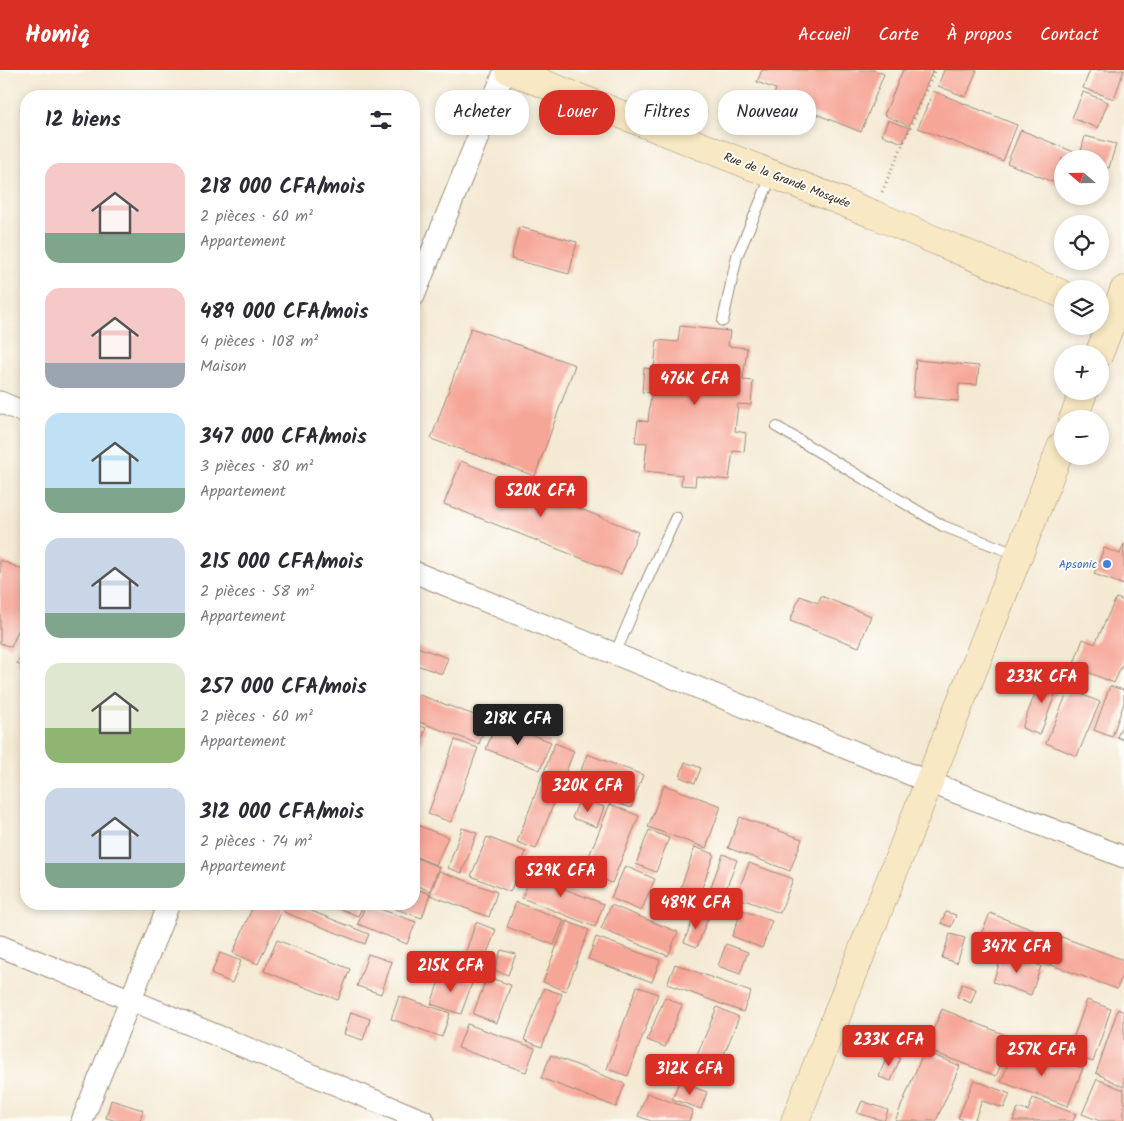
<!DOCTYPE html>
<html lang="fr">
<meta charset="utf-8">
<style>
body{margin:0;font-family:Kalam,sans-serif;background:#f7f7f7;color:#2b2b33;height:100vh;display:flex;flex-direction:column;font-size:19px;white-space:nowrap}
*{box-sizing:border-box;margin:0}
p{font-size:16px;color:#7c7c81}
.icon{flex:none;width:28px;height:28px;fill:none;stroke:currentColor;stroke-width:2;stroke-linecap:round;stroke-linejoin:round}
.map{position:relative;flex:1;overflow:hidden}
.sheet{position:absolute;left:20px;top:20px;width:400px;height:820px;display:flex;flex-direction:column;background:#fff;border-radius:20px;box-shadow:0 2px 8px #0003}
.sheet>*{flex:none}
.guide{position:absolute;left:435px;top:20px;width:475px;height:45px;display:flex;gap:10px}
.needle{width:32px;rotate:290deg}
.controls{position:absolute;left:1054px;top:80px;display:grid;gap:10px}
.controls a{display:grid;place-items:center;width:55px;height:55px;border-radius:50%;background:#fff;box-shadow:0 2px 8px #0003;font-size:25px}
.price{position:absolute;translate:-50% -42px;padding:0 11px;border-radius:5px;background:#d93025;color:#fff;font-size:16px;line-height:32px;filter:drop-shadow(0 1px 2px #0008)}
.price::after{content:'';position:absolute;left:50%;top:30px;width:15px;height:11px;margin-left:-8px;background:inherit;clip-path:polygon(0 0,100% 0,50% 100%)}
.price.active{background:#222;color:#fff}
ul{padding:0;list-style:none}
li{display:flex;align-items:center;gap:15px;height:125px;padding:0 25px}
li span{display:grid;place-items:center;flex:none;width:140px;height:100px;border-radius:15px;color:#555}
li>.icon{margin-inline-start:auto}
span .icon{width:60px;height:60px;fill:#fffc;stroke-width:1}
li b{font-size:21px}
h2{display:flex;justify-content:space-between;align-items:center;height:60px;padding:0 25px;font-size:21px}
.chip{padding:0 18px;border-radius:20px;background:#fff;box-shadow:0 2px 8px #0003;font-size:18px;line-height:45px}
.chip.active{background:#d93025;color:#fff}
header{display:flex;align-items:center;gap:30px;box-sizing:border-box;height:70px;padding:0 25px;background:#d93025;color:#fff}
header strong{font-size:24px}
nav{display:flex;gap:28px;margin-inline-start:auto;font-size:18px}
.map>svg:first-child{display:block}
.building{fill:#f6a697}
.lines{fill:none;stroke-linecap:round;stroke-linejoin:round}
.lane-casing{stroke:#988a78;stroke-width:12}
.street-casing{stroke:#988a78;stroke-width:23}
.secondary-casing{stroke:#988a78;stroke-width:29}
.path{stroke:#988a78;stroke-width:3;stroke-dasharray:1 4;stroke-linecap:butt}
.lane{stroke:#fff;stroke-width:10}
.street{stroke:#fff;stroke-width:21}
.secondary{stroke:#f8e8c3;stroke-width:28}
.shop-dot{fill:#3f7fe0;stroke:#fdfcf7;stroke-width:2}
.labels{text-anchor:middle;stroke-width:4;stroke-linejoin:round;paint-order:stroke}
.street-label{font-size:12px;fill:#3b2a1e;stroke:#fdfcf7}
.shop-label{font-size:12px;fill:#366cbe;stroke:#fdfcf7;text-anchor:end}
</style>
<header>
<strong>Homiq</strong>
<nav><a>Accueil</a><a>Carte</a><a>À propos</a><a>Contact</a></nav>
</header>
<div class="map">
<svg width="1124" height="1051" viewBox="0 0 1124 1051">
<rect width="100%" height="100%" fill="#fdfcf7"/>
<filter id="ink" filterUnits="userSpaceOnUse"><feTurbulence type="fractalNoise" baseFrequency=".02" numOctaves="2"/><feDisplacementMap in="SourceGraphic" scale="10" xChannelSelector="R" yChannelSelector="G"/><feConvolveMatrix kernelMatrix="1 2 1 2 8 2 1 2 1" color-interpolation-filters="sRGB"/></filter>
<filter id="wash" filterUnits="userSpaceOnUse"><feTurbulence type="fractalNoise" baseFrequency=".0096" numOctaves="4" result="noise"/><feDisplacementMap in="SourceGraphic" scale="20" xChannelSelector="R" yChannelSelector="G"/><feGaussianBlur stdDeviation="1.12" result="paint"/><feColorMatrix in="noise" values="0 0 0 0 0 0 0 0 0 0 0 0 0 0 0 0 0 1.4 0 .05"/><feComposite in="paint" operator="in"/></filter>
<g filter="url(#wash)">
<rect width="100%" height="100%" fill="#f4e9d3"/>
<g id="blocks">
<path class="building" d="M 762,0 L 874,0 L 884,4 L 861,62 L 773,27 L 776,19 L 757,12 Z
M 903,0 L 933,0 L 909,56 L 884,45 Z
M 944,0 L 977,0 L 966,27 L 938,16 Z
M 1090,0 L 1124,0 L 1114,29 L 1083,18 Z
M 933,21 L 1017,55 L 1003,91 L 918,58 Z
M 1083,22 L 1108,32 L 1098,58 L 1072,48 Z
M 888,50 L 909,58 L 903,73 L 882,65 Z
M 1021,60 L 1074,82 L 1071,89 L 1062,89 L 1060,115 L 1007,93 Z
M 1085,66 L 1116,74 L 1109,98 L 1100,96 L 1100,89 L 1079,89 Z
M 519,157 L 577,172 L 569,204 L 511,189 Z
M 680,256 L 730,261 L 728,276 L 747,278 L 743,310 L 753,311 L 751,335 L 738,334 L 735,361 L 746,363 L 744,382 L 733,381 L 729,410 L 696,406 L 695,416 L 681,415 L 682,405 L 644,401 L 647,373 L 635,372 L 638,350 L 648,352 L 651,323 L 642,322 L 644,298 L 654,299 L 657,270 L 678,272 Z
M 471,258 L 575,295 L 535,406 L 431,369 Z
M 916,290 L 979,296 L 977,315 L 959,314 L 958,331 L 913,327 Z
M 461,391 L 638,462 L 621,504 L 444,434 Z
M 1124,474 L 1124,515 L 1094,504 L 1104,478 L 1120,484 Z
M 0,490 L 26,501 L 26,559 L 20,557 L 11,577 L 0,573 Z
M 800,526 L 818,533 L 821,526 L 871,546 L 859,577 L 790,551 Z
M 1116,528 L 1124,531 L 1124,591 L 1114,613 L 1073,596 L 1083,569 L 1095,574 Z
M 26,571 L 26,598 L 17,594 Z
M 414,576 L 448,588 L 442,604 L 414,594 Z
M 1043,602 L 1061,609 L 1040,665 L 1022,658 Z
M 1110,616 L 1124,620 L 1124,633 L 1112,667 L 1094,660 Z
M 1069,619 L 1100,632 L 1077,686 L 1046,673 Z
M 414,623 L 488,650 L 479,674 L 414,650 Z
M 497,651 L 551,672 L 540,700 L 486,679 Z
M 1124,651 L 1124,670 L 1117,667 Z
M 414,654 L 426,658 L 416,688 L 414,687 Z
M 455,670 L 478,678 L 451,752 L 428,744 Z
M 555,673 L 574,681 L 536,779 L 517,772 Z
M 587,684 L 643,705 L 631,738 L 575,717 Z
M 685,692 L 701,698 L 695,713 L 680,707 Z
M 664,715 L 721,736 L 706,778 L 648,757 Z
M 580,728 L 604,737 L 597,757 L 572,748 Z
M 610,734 L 639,746 L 612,813 L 583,801 Z
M 740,747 L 802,769 L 790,801 L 728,778 Z
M 414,754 L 448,767 L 436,795 L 414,786 Z
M 462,758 L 477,763 L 462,803 L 448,798 Z
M 649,760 L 669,768 L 656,802 L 636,794 Z
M 487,767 L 526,782 L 510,822 L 471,806 Z
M 695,777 L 714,784 L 691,849 L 672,842 Z
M 723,784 L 737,790 L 716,846 L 702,841 Z
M 414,787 L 439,797 L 430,821 L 414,814 Z
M 749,793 L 793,809 L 780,843 L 736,827 Z
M 535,795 L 558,804 L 554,815 L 604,834 L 595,857 L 522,828 Z
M 625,796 L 655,809 L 641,841 L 611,828 Z
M 439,801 L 497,822 L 489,847 L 430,825 Z
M 414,818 L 430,824 L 422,848 L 390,837 L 391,834 L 414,834 Z
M 516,832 L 564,850 L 554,875 L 507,857 Z
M 254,834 L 285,834 L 258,894 L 233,883 Z
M 288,834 L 294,834 L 369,864 L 365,874 L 284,842 Z
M 329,834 L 364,834 L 358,846 Z
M 366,834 L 416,852 L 407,874 L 358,854 Z
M 611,835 L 678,862 L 668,886 L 601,859 Z
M 742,840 L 772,851 L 762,878 L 732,866 Z
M 946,842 L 956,845 L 951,857 L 941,853 Z
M 990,843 L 1053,868 L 1045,891 L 980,867 Z
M 695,844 L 708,848 L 697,877 L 684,872 Z
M 566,851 L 589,860 L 566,921 L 543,912 Z
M 476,852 L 496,860 L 484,891 L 465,884 Z
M 950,864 L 965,868 L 957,893 L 942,888 Z
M 1059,866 L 1124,890 L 1124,900 L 1117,919 L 1049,894 Z
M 596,867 L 660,890 L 652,912 L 588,889 Z
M 277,870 L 350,899 L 338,930 L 264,901 Z
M 726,874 L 748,882 L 740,904 L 718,896 Z
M 501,880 L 516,884 L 508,905 L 494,900 Z
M 220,883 L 241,891 L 232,913 L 211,904 Z
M 1003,883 L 1041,896 L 1031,925 L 993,912 Z
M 368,884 L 392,892 L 381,924 L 357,916 Z
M 675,894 L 751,922 L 743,942 L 667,914 Z
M 442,902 L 472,913 L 461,944 L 431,934 Z
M 487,907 L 511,915 L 497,953 L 473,944 Z
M 962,914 L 976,919 L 971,933 L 957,927 Z
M 637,916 L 658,924 L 628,1006 L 607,999 Z
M 544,918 L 562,924 L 542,977 L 524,970 Z
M 399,926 L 450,943 L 442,967 L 391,949 Z
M 665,927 L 682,935 L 665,977 L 647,970 Z
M 1087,930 L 1111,939 L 1093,992 L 1068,983 Z
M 717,937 L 739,947 L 719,997 L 696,988 Z
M 942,939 L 1013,968 L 996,1006 L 925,979 Z
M 1118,939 L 1124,942 L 1124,1017 L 1096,1003 Z
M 351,942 L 370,949 L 363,970 L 344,964 Z
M 467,954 L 535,978 L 526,1002 L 458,978 Z
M 1014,979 L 1083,998 L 1068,1036 L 1001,1012 Z
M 924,981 L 960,996 L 936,1051 L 895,1051 Z
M 888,983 L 900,988 L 891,1011 L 879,1007 Z
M 551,985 L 625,1014 L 616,1037 L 541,1008 Z
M 1097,1009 L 1124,1020 L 1124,1051 L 1100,1051 L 1082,1044 Z
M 974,1010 L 1010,1024 L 1004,1038 L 982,1031 L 974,1051 L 967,1051 L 958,1048 Z
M 679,1012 L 707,1022 L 701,1039 L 672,1029 Z
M 647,1023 L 693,1040 L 689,1051 L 651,1051 L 638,1046 Z
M 1033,1028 L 1076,1044 L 1073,1051 L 1013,1051 L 1018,1038 L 1028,1041 Z
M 111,1030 L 143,1040 L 140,1051 L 117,1051 L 106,1048 Z
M 862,1031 L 888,1040 L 884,1051 L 857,1043 Z"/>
</g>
</g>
<g filter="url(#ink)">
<use href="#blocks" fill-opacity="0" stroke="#988a78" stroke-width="1"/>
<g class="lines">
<defs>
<path id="lane" d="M 723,251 L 737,186 L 772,105
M 777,357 L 943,456 L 1018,485
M 615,584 L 642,521 L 676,447"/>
<path id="street" d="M 414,226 L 505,0
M 0,332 L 26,343
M 414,502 L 929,712 L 1124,787
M 0,876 L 424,1051
M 82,1051 L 169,834"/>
<path id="secondary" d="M 509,0 L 873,144 L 1062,224
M 1099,284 L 1124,220
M 1073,349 L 1084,321
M 795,1051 L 1062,375"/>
</defs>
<use href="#lane" class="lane-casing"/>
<use href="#street" class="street-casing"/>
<use href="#secondary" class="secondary-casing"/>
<path class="path" d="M 882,122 L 935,0"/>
<use href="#lane" class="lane"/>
<use href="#street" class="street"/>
<use href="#secondary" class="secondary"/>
</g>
</g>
<circle class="shop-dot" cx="1107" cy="494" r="5"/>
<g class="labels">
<g class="street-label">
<text transform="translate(787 110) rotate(21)" y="4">Rue de la Grande Mosquée</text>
</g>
<g class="shop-label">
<text x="1097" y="498">Apsonic</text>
</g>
</g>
</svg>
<div class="controls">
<a><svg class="needle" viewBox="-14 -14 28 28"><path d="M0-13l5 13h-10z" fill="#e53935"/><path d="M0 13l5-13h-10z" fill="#7c7c81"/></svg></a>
<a><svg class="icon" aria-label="locate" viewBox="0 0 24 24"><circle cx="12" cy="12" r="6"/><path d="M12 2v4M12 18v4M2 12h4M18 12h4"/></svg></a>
<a><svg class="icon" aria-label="layers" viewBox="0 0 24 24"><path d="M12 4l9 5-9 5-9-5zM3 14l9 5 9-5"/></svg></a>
<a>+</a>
<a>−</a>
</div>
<b class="price" style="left:695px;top:336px">476K CFA</b>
<b class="price" style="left:541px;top:448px">520K CFA</b>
<b class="price" style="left:1042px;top:634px">233K CFA</b>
<b class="price active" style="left:518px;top:676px">218K CFA</b>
<b class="price" style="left:588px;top:743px">320K CFA</b>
<b class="price" style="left:561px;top:828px">529K CFA</b>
<b class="price" style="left:696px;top:860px">489K CFA</b>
<b class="price" style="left:1017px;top:904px">347K CFA</b>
<b class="price" style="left:451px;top:923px">215K CFA</b>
<b class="price" style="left:889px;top:997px">233K CFA</b>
<b class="price" style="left:1042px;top:1007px">257K CFA</b>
<b class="price" style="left:690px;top:1026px">312K CFA</b>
<div class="guide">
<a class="chip">Acheter</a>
<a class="chip active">Louer</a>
<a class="chip">Filtres</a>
<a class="chip">Nouveau</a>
</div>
<section class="sheet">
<h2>12 biens<svg class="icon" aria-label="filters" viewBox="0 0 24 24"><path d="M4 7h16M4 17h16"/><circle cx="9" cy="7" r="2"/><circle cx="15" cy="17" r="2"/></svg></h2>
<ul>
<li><span style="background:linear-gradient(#f6c9c9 70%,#7fa58c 0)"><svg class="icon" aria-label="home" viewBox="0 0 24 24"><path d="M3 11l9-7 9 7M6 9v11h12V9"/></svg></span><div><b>218 000 CFA/mois</b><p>2 pièces · 60 m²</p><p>Appartement</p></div></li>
<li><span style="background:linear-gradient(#f6c9c9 75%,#9aa5b1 0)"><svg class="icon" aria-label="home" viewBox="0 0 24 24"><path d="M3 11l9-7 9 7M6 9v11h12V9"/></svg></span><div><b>489 000 CFA/mois</b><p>4 pièces · 108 m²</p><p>Maison</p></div></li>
<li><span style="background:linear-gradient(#bfe0f5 75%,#7fa58c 0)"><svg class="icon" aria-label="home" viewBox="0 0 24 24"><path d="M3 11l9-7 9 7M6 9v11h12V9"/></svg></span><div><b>347 000 CFA/mois</b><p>3 pièces · 80 m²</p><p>Appartement</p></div></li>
<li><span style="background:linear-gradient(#c9d6e8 75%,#7fa58c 0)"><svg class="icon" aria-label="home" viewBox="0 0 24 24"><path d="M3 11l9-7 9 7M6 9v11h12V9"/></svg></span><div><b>215 000 CFA/mois</b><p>2 pièces · 58 m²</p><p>Appartement</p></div></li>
<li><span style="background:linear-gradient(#dfe7d0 65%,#8fb573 0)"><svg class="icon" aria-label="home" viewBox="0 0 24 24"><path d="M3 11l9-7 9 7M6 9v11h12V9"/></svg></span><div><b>257 000 CFA/mois</b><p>2 pièces · 60 m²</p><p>Appartement</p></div></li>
<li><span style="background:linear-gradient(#c9d6e8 75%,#7fa58c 0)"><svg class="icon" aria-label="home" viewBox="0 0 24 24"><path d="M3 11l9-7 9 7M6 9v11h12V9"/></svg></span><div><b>312 000 CFA/mois</b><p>2 pièces · 74 m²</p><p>Appartement</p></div></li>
</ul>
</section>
</div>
